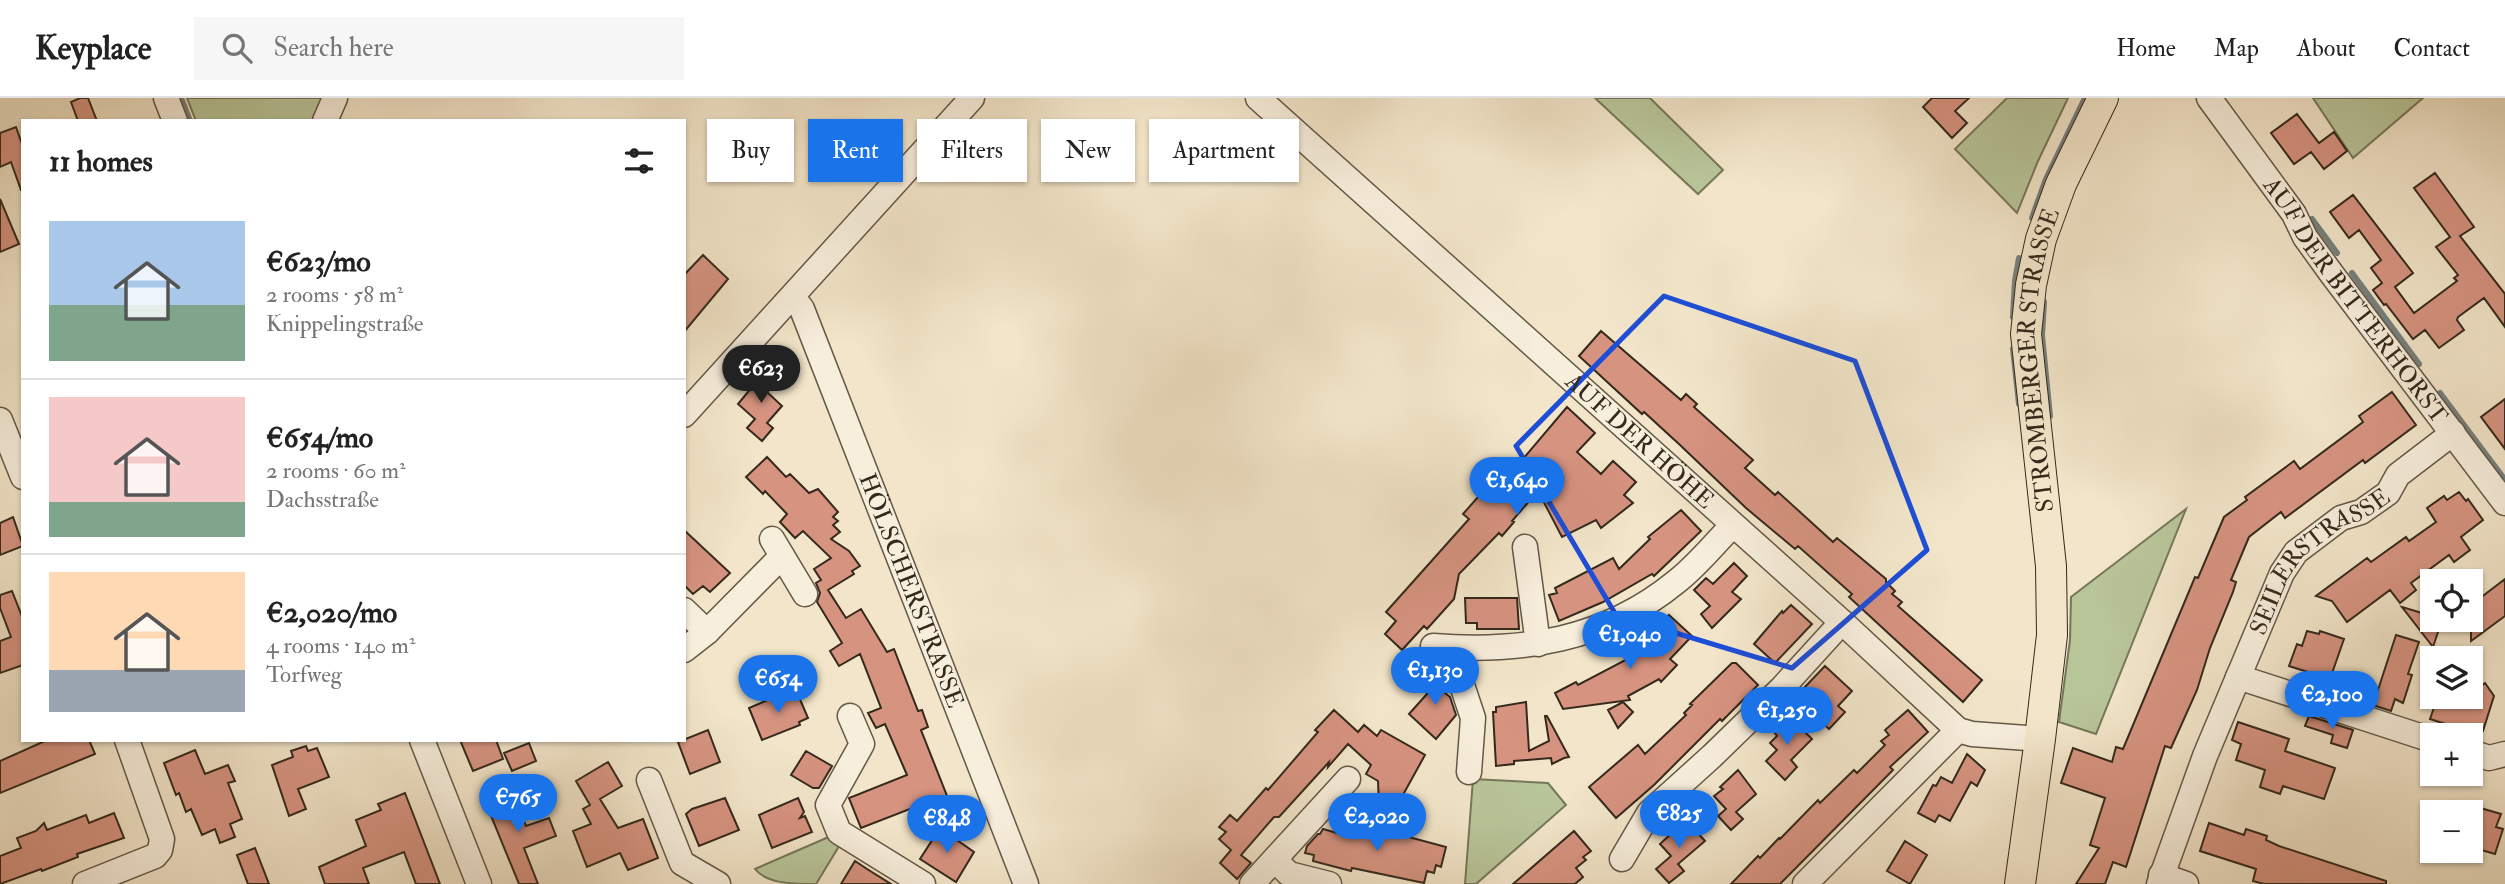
<!DOCTYPE html>
<meta charset="utf-8">
<style>
body{margin:0;font-family:"IM FELL Double Pica",serif;background:#f6f6f6;color:#222;height:100vh;display:flex;flex-direction:column;font-size:26px;white-space:nowrap}
*{box-sizing:border-box;margin:0}
p{font-size:23px;color:#767676}
.icon{flex:none;width:38px;height:38px;fill:none;stroke:currentColor;stroke-width:2;stroke-linecap:round;stroke-linejoin:round}
.map{position:relative;flex:1;overflow:hidden}
.sheet{position:absolute;left:21px;top:21px;width:665px;height:623px;display:flex;flex-direction:column;background:#fff;border-radius:0px;box-shadow:0 2px 5px #0004}
.sheet>*{flex:none}
.guide{position:absolute;left:707px;top:21px;width:665px;height:63px;display:flex;gap:14px}
.buttons{position:absolute;left:2420px;top:471px;display:grid;gap:14px}
.buttons a{display:grid;place-items:center;width:63px;height:63px;border-radius:0px;background:#fff;box-shadow:0 2px 5px #0004;font-size:35px}
.price{position:absolute;translate:-50% -60px;padding:0 16px;border-radius:24px;background:#1a73e8;color:#fff;font-size:23px;line-height:46px;filter:drop-shadow(0 2px 4px #0008)}
.price::after{content:'';position:absolute;left:50%;top:42px;width:21px;height:16px;margin-left:-10px;background:inherit;clip-path:polygon(0 0,100% 0,50% 100%)}
.price.current{background:#222;color:#fff}
ul{padding:0;list-style:none}
li{display:flex;align-items:center;gap:21px;height:175px;padding:0 28px}
li+li{border-top:2px solid #e0e0e0}
li span{display:grid;place-items:center;flex:none;width:196px;height:140px;border-radius:0px;color:#555}
li>.icon{margin-inline-start:auto}
span .icon{width:84px;height:84px;fill:#fffc;stroke-width:1}
li b{font-size:30px}
h2{display:flex;justify-content:space-between;align-items:center;height:84px;padding:0 28px;font-size:30px}
.chip{padding:0 24px;border-radius:0px;background:#fff;box-shadow:0 2px 5px #0004;font-size:24px;line-height:63px}
.chip.current{background:#1a73e8;color:#fff}
header{display:flex;align-items:center;gap:42px;box-sizing:border-box;height:98px;padding:0 35px;background:#fff;border-bottom:2px solid #e0e0e0}
header strong{font-size:33px}
nav{display:flex;gap:38px;margin-inline-start:auto;font-size:24px}
.search{width:490px;height:63px;background:#f6f6f6;display:flex;align-items:center;gap:18px;box-sizing:border-box;padding:0 24px;border-radius:0px;color:#767676;font-size:26px}
.map>svg:first-child{display:block}
.green{fill:#b8c599;stroke:#76775a;stroke-width:2}
.lines{fill:none;stroke-linecap:round;stroke-linejoin:round}
.stream{stroke:#75817f;stroke-width:6}
.building{fill:#d69380;stroke:#35291c;stroke-width:2}
.minor-casing{stroke:#645847;stroke-width:27}
.major-casing{stroke:#35291c;stroke-width:32}
.minor{stroke:#f7eedc;stroke-width:24}
.major{stroke:#f2e5c9;stroke-width:30}
.marked{fill:none;stroke:#1d4ed8;stroke-width:5;stroke-linejoin:round}
.labels{text-anchor:middle;stroke-width:5;stroke-linejoin:round;paint-order:stroke}
.street-label{font-size:24px;fill:#35291c;stroke:#f7eedc}
</style>
<header>
<strong>Keyplace</strong>
<div class="search"><svg class="icon" aria-label="search" viewBox="0 0 24 24"><circle cx="10" cy="10" r="6"/><path d="M15 15l6 6"/></svg>Search here</div>
<nav><a>Home</a><a>Map</a><a>About</a><a>Contact</a></nav>
</header>
<div class="map">
<svg width="2505" height="786" viewBox="0 0 2505 786">
<rect width="100%" height="100%" fill="#f2e5c9"/>
<filter id="stains"><feTurbulence type="fractalNoise" baseFrequency=".00286" numOctaves="4"/><feColorMatrix values="0 0 0 0 .2 0 0 0 0 .09 0 0 0 0 .02 0 0 0 .5 -.17"/></filter>
<radialGradient id="worn" r=".72"><stop offset=".6" stop-color="#630" stop-opacity="0"/><stop offset="1" stop-color="#630" stop-opacity=".3"/></radialGradient>
<path class="green" d="M 187,0 L 327,0 L 317,23 L 196,23 Z
M 1595,0 L 1650,0 L 1723,72 L 1698,96 Z
M 2007,0 L 2068,0 L 2038,63 L 2017,115 L 1955,51 Z
M 2313,0 L 2423,0 L 2353,60 Z
M 2186,411 L 2096,636 L 2059,624 L 2070,542 L 2071,499 Z
M 1473,681 L 1548,685 L 1566,707 L 1476,786 L 1465,786 Z
M 831,738 L 841,745 L 816,786 C 793,786 767,786 755,771 Z"/>
<g class="lines">
<path class="stream" d="M 181,0 L 190,23
M 2032,120 L 2046,81 L 2085,0
M 2312,121 L 2337,155
M 2352,175 L 2419,266
M 2044,204 L 2042,237 L 2050,318
M 2013,219 L 2015,183 L 2019,160
M 2013,251 L 2019,306
M 2440,295 L 2505,382"/>
</g>
<path class="building" d="M 80,0 L 88,0 L 97,23 L 78,23 L 71,4 Z
M 1932,0 L 1969,0 L 1955,13 L 1967,25 L 1952,40 L 1923,9 Z
M 2297,16 L 2319,45 L 2334,34 L 2347,53 L 2324,71 L 2311,54 L 2294,66 L 2271,35 Z
M 16,29 L 23,49 L 23,92 L 21,92 L 11,64 L 0,69 L 0,35 Z
M 2435,75 L 2474,129 L 2460,138 L 2505,196 L 2505,229 L 2484,200 L 2458,219 L 2457,222 L 2464,232 L 2439,250 L 2425,232 L 2413,241 L 2386,206 L 2384,207 L 2373,192 L 2382,185 L 2371,170 L 2381,162 L 2359,132 L 2349,140 L 2330,114 L 2353,97 L 2413,175 L 2395,189 L 2414,215 L 2457,183 L 2454,180 L 2458,177 L 2436,149 L 2450,139 L 2414,90 Z
M 0,101 L 19,146 L 0,154 Z
M 703,157 L 728,181 L 684,234 L 684,177 Z
M 1601,233 L 1681,302 L 1686,296 L 1697,306 L 1694,309 L 1753,362 L 1745,370 L 1775,397 L 1778,394 L 1833,444 L 1837,440 L 1886,481 L 1886,484 L 1895,493 L 1892,496 L 1902,504 L 1898,508 L 1982,582 L 1963,604 L 1849,499 L 1852,496 L 1798,448 L 1795,451 L 1746,410 L 1680,347 L 1644,314 L 1642,316 L 1579,258 Z
M 767,271 L 778,281 L 767,294 L 782,308 L 767,325 L 773,330 L 762,343 L 747,330 L 755,321 L 738,306 Z
M 2392,294 L 2416,327 L 2365,365 L 2363,362 L 2285,420 L 2281,414 L 2249,439 L 2231,482 L 2236,484 L 2233,494 L 2210,550 L 2197,592 L 2171,650 L 2165,648 L 2126,769 L 2113,764 L 2105,786 L 2076,786 L 2099,750 L 2090,747 L 2105,700 L 2061,685 L 2073,650 L 2112,664 L 2116,649 L 2123,651 L 2195,479 L 2198,480 L 2224,419 L 2247,402 L 2245,399 L 2294,363 L 2300,371 L 2363,324 L 2359,318 Z
M 2505,301 L 2505,351 L 2481,319 Z
M 1567,309 L 1595,335 L 1577,354 L 1601,376 L 1613,363 L 1636,384 L 1624,397 L 1633,405 L 1601,430 L 1596,422 L 1562,439 L 1538,393 L 1512,423 L 1514,424 L 1502,438 L 1499,435 L 1459,476 L 1454,501 L 1427,531 L 1424,528 L 1402,552 L 1385,536 L 1396,523 L 1386,514 L 1469,421 L 1463,416 L 1494,381 L 1501,387 Z
M 767,359 L 786,379 L 790,376 L 809,395 L 818,391 L 838,414 L 833,419 L 838,423 L 833,427 L 840,434 L 831,441 L 849,453 L 860,468 L 852,473 L 854,476 L 828,492 L 846,520 L 861,511 L 887,554 L 894,551 L 918,613 L 922,612 L 928,629 L 921,632 L 949,703 L 922,713 L 920,707 L 861,730 L 849,700 L 907,677 L 885,626 L 876,630 L 868,615 L 881,610 L 860,556 L 839,568 L 830,553 L 842,545 L 817,504 L 820,495 L 816,485 L 821,482 L 814,471 L 831,460 L 803,433 L 795,440 L 780,424 L 787,416 L 765,393 L 763,396 L 746,379 Z
M 2459,394 L 2466,403 L 2468,401 L 2483,422 L 2461,439 L 2470,452 L 2454,464 L 2449,457 L 2411,485 L 2416,492 L 2400,505 L 2390,492 L 2347,524 L 2332,503 L 2316,498 L 2367,460 L 2371,464 L 2406,439 L 2409,443 L 2436,424 L 2427,410 L 2444,398 L 2447,402 Z
M 1681,412 L 1701,433 L 1654,478 L 1652,476 L 1603,504 L 1559,523 L 1549,497 L 1557,495 L 1555,490 L 1613,460 L 1619,471 L 1650,441 L 1648,439 Z
M 13,419 L 23,448 L 0,457 L 0,425 Z
M 684,432 L 730,475 L 710,494 L 703,488 L 693,496 L 684,487 Z
M 1734,465 L 1747,478 L 1732,494 L 1741,501 L 1712,530 L 1701,516 L 1710,508 L 1694,492 L 1706,480 L 1713,486 Z
M 2505,481 L 2505,518 L 2471,543 L 2471,532 L 2463,522 L 2471,522 L 2471,507 Z
M 12,493 L 23,521 L 23,567 L 0,575 L 0,543 L 11,539 L 0,510 L 0,497 Z
M 1465,500 L 1517,500 L 1519,531 L 1477,531 L 1477,525 L 1466,525 Z
M 1791,507 L 1812,526 L 1775,565 L 1754,546 L 1782,513 L 1783,515 Z
M 2402,509 L 2432,518 L 2432,522 L 2442,522 L 2433,549 Z
M 1669,517 L 1692,538 L 1670,561 L 1677,567 L 1661,584 L 1659,581 L 1628,598 L 1630,602 L 1563,611 L 1555,595 L 1576,584 L 1578,587 L 1639,555 L 1658,536 L 1654,532 Z
M 2307,533 L 2319,536 L 2320,533 L 2344,541 L 2330,581 L 2289,568 L 2297,546 L 2302,548 Z
M 2396,537 L 2419,544 L 2408,576 L 2412,577 L 2403,605 L 2395,601 L 2391,613 L 2373,607 Z
M 1732,565 L 1736,565 L 1758,587 L 1722,623 L 1720,621 L 1654,687 L 1616,720 L 1589,689 L 1638,647 L 1645,656 L 1686,617 L 1684,615 L 1692,607 L 1690,606 Z
M 1825,568 L 1852,593 L 1838,608 L 1845,614 L 1829,631 L 1816,619 L 1823,610 L 1803,591 Z
M 1438,570 L 1446,577 L 1448,592 L 1445,595 L 1450,599 L 1456,617 L 1436,641 L 1409,616 L 1435,587 L 1428,581 Z
M 2485,585 L 2494,598 L 2483,633 L 2466,627 L 2464,632 L 2430,621 L 2438,598 L 2471,598 L 2471,594 Z
M 787,594 L 790,602 L 799,599 L 808,620 L 799,624 L 800,627 L 762,642 L 749,610 Z
M 1526,604 L 1529,653 L 1549,643 L 1545,618 L 1547,618 L 1569,659 L 1564,660 L 1552,666 L 1551,660 L 1514,663 L 1514,666 L 1496,668 L 1493,614 L 1496,614 L 1496,609 Z
M 1623,604 L 1633,614 L 1618,630 L 1608,612 Z
M 1334,612 L 1358,634 L 1364,627 L 1377,638 L 1381,632 L 1425,657 L 1404,695 L 1404,707 L 1379,708 L 1378,683 L 1366,676 L 1371,667 L 1348,646 L 1328,669 L 1329,664 L 1279,719 L 1274,719 L 1241,757 L 1251,765 L 1237,781 L 1220,765 L 1231,752 L 1219,741 L 1226,734 L 1219,729 L 1230,717 L 1237,723 L 1266,690 L 1268,692 L 1318,634 L 1315,632 Z
M 1908,612 L 1928,634 L 1890,669 L 1893,672 L 1780,786 L 1731,786 L 1758,758 L 1760,760 L 1779,740 L 1780,741 L 1818,702 L 1820,705 L 1854,672 L 1857,675 L 1885,647 L 1881,643 L 1889,637 L 1885,632 Z
M 1789,618 L 1812,641 L 1791,662 L 1797,669 L 1785,682 L 1766,663 L 1777,652 L 1770,645 L 1777,638 L 1774,634 Z
M 2309,618 L 2353,632 L 2347,650 L 2331,645 L 2333,637 L 2305,628 Z
M 2238,624 L 2289,641 L 2285,653 L 2335,670 L 2324,701 L 2283,688 L 2280,696 L 2260,689 L 2265,672 L 2236,662 L 2241,646 L 2232,642 Z
M 708,632 L 720,664 L 690,676 L 678,644 Z
M 47,642 L 89,642 L 95,656 L 0,695 L 0,663 Z
M 460,642 L 496,642 L 503,661 L 473,673 Z
M 529,645 L 536,663 L 512,673 L 504,655 Z
M 306,648 L 308,653 L 317,650 L 329,679 L 298,691 L 306,711 L 289,718 L 272,667 L 293,659 L 291,653 Z
M 195,652 L 205,676 L 228,667 L 235,683 L 228,685 L 242,721 L 230,726 L 235,739 L 220,745 L 215,731 L 202,737 L 191,711 L 186,714 L 179,695 L 176,697 L 164,665 Z
M 806,653 L 832,668 L 819,690 L 813,690 L 791,677 Z
M 1967,656 L 1985,672 L 1977,688 L 1971,684 L 1950,723 L 1939,717 L 1935,724 L 1918,715 L 1933,687 L 1936,688 L 1941,679 L 1952,685 Z
M 608,664 L 622,688 L 600,701 L 618,730 L 643,721 L 658,760 L 628,772 L 620,755 L 587,769 L 573,733 L 591,726 L 583,711 L 590,707 L 576,683 Z
M 1738,672 L 1756,696 L 1736,714 L 1743,721 L 1731,732 L 1718,718 L 1726,711 L 1714,698 L 1723,691 L 1720,689 Z
M 512,692 L 526,728 L 549,720 L 556,738 L 524,750 L 538,786 L 519,786 L 485,703 Z
M 405,695 L 440,786 L 416,786 L 404,754 L 363,770 L 369,786 L 325,786 L 319,769 L 366,748 L 356,722 L 381,712 L 378,706 Z
M 725,700 L 739,732 L 699,748 L 686,716 L 692,711 Z
M 798,700 L 804,714 L 800,720 L 805,718 L 812,734 L 772,750 L 759,717 Z
M 2477,709 L 2501,716 L 2496,729 L 2503,731 L 2495,756 L 2471,749 L 2471,720 L 2474,721 Z
M 114,715 L 124,740 L 77,756 L 78,759 L 42,773 L 41,771 L 0,786 L 0,758 L 21,750 L 17,740 L 36,733 L 44,725 L 47,732 L 86,717 L 89,725 Z
M 1686,722 L 1705,743 L 1678,766 L 1684,773 L 1669,785 L 1656,771 L 1671,758 L 1660,746 Z
M 2209,725 L 2244,737 L 2246,731 L 2267,738 L 2266,742 L 2279,748 L 2386,783 L 2386,786 L 2264,786 L 2253,783 L 2256,771 L 2200,753 Z
M 940,730 L 974,754 L 956,784 L 920,761 Z
M 1346,730 L 1379,738 L 1379,731 L 1446,749 L 1441,769 L 1436,767 L 1434,775 L 1427,773 L 1424,785 L 1352,770 L 1351,773 L 1313,763 L 1314,757 L 1305,755 L 1307,748 L 1318,736 L 1320,736 L 1323,731 L 1344,737 Z
M 1574,733 L 1591,753 L 1583,759 L 1586,762 L 1576,770 L 1583,779 L 1575,786 L 1513,786 Z
M 1905,743 L 1927,757 L 1910,786 L 1887,773 Z
M 255,750 L 269,786 L 248,786 L 237,757 Z
M 855,763 L 867,771 L 891,786 L 841,786 Z"/>
<g class="lines">
<defs>
<g id="minor">
<path d="M 166,0 L 175,23"/>
<path id="s1" d="M 1258,0 L 1842,524 L 1958,632 L 1972,636 L 2040,641"/>
<path id="s2" d="M 2209,0 L 2294,116 L 2305,139 L 2331,175 L 2505,405"/>
<path d="M 325,23 L 335,0"/>
<path id="s3" d="M 793,199 L 802,211 L 1026,786"/>
<path d="M 684,317 L 972,0"/>
<path d="M 0,322 L 23,379"/>
<path d="M 772,441 L 805,496"/>
<path d="M 1525,449 L 1538,546"/>
<path d="M 684,512 L 707,534"/>
<path d="M 1433,548 C 1522,555 1605,542 1676,484 C 1697,468 1714,446 1733,427"/>
<path d="M 1464,550 L 1460,581 L 1473,620 L 1469,674"/>
<path d="M 684,552 L 707,534 L 782,458"/>
<path d="M 2238,579 L 2432,642"/>
<path d="M 850,618 L 862,646 L 828,707 L 839,734 L 923,786"/>
<path d="M 422,642 L 479,786"/>
<path d="M 2471,654 L 2489,660 L 2505,656"/>
<path d="M 649,682 L 682,765 L 718,786"/>
<path d="M 1622,761 L 1649,715 L 1712,658 L 1782,590 L 1842,524"/>
<path d="M 1275,762 L 1289,776 L 1329,786"/>
<path d="M 2161,777 L 2186,786"/>
<path d="M 85,786 L 155,758 L 160,752 L 162,741 L 127,642"/>
<path d="M 1252,786 L 1348,681"/>
<path d="M 1805,786 L 1958,632"/>
<path id="s4" d="M 2159,786 L 2205,658 L 2282,475 L 2296,454 L 2341,420 L 2361,414 L 2388,395 L 2398,377 L 2453,335"/>
</g>
<g id="major">
<path id="s5" d="M 2020,786 L 2040,641 L 2052,537 L 2051,468 L 2026,236 L 2031,187 L 2041,141 L 2061,86 L 2103,0"/>
</g>
</defs>
<use href="#minor" class="minor-casing"/>
<use href="#major" class="major-casing"/>
<use href="#minor" class="minor"/>
<use href="#major" class="major"/>
</g>
<path class="marked" d="M 1664,198 L 1855,263 L 1927,452 L 1792,570 L 1616,517 L 1516,348 Z"/>
<g class="labels">
<g class="street-label">
<text dy="8" stroke="none"><textPath href="#s2" startOffset="250">AUF DER BITTERHORST</textPath></text>
<text dy="8" stroke="none"><textPath href="#s5" startOffset="528">STROMBERGER STRASSE</textPath></text>
<text dy="8" stroke="none"><textPath href="#s1" startOffset="513">AUF DER HÖHE</textPath></text>
<text dy="8" stroke="none"><textPath href="#s4" startOffset="369">SEILERSTRASSE</textPath></text>
<text dy="8" stroke="none"><textPath href="#s3" startOffset="317">HÖLSCHERSTRASSE</textPath></text>
</g>
</g>
<rect width="100%" height="100%" filter="url(#stains)"/>
<rect width="100%" height="100%" fill="url(#worn)"/>
</svg>
<div class="buttons">
<a><svg class="icon" aria-label="locate" viewBox="0 0 24 24"><circle cx="12" cy="12" r="6"/><path d="M12 2v4M12 18v4M2 12h4M18 12h4"/></svg></a>
<a><svg class="icon" aria-label="layers" viewBox="0 0 24 24"><path d="M12 4l9 5-9 5-9-5zM3 14l9 5 9-5"/></svg></a>
<a>+</a>
<a>−</a>
</div>
<b class="price current" style="left:761px;top:307px">€623</b>
<b class="price" style="left:1517px;top:419px">€1,640</b>
<b class="price" style="left:1630px;top:573px">€1,040</b>
<b class="price" style="left:1435px;top:609px">€1,130</b>
<b class="price" style="left:778px;top:617px">€654</b>
<b class="price" style="left:2332px;top:633px">€2,100</b>
<b class="price" style="left:1787px;top:649px">€1,250</b>
<b class="price" style="left:518px;top:736px">€765</b>
<b class="price" style="left:1679px;top:752px">€825</b>
<b class="price" style="left:1377px;top:755px">€2,020</b>
<b class="price" style="left:947px;top:757px">€848</b>
<div class="guide">
<a class="chip">Buy</a>
<a class="chip current">Rent</a>
<a class="chip">Filters</a>
<a class="chip">New</a>
<a class="chip">Apartment</a>
</div>
<section class="sheet">
<h2>11 homes<svg class="icon" aria-label="filters" viewBox="0 0 24 24"><path d="M4 7h16M4 17h16"/><circle cx="9" cy="7" r="2"/><circle cx="15" cy="17" r="2"/></svg></h2>
<ul>
<li><span style="background:linear-gradient(#a9c7e8 60%,#7fa58c 0)"><svg class="icon" aria-label="home" viewBox="0 0 24 24"><path d="M3 11l9-7 9 7M6 9v11h12V9"/></svg></span><div><b>€623/mo</b><p>2 rooms · 58 m²</p><p>Knippelingstraße</p></div></li>
<li><span style="background:linear-gradient(#f6c9c9 75%,#7fa58c 0)"><svg class="icon" aria-label="home" viewBox="0 0 24 24"><path d="M3 11l9-7 9 7M6 9v11h12V9"/></svg></span><div><b>€654/mo</b><p>2 rooms · 60 m²</p><p>Dachsstraße</p></div></li>
<li><span style="background:linear-gradient(#ffd9b3 70%,#9aa5b1 0)"><svg class="icon" aria-label="home" viewBox="0 0 24 24"><path d="M3 11l9-7 9 7M6 9v11h12V9"/></svg></span><div><b>€2,020/mo</b><p>4 rooms · 140 m²</p><p>Torfweg</p></div></li>
</ul>
</section>
</div>
